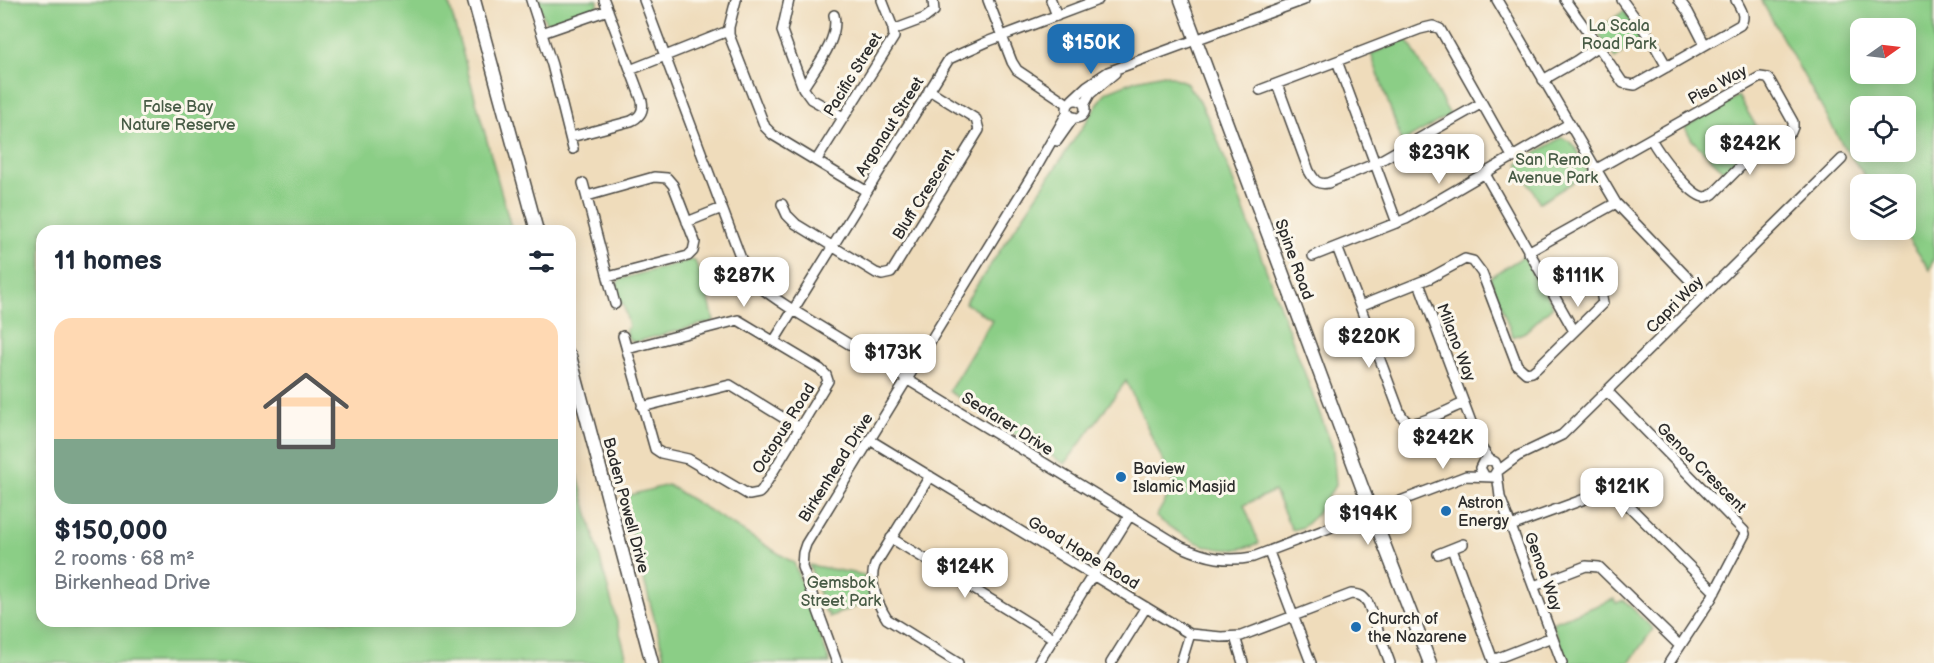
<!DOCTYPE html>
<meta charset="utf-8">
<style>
body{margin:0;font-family:"Balsamiq Sans",sans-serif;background:#f6f6f7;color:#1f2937;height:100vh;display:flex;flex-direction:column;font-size:22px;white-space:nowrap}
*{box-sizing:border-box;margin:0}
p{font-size:20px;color:#747a83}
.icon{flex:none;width:33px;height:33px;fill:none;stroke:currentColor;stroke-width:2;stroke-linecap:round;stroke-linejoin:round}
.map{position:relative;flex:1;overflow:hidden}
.side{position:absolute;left:36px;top:225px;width:540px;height:402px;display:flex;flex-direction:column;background:#fff;border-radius:18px;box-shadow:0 3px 15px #0003}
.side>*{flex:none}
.needle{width:39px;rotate:76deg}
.fabs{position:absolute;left:1850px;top:18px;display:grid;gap:12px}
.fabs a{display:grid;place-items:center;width:66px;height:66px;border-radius:12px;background:#fff;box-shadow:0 3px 15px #0003;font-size:30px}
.price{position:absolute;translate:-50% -51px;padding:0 14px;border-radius:12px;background:#fff;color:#222;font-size:20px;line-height:39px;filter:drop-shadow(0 2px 3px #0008)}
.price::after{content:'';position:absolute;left:50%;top:36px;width:18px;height:14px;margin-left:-9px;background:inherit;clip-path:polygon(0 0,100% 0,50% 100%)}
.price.active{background:#1f6fb2;color:#fff}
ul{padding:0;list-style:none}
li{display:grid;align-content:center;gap:12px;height:318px;padding:0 18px}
li span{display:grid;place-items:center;height:186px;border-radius:18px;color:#555}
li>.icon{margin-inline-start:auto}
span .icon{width:108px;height:108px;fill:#fffc;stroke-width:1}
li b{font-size:26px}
h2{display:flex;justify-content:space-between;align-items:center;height:72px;padding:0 18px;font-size:26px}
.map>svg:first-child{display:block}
.green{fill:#8bce86;stroke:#5b7c58;stroke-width:1.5;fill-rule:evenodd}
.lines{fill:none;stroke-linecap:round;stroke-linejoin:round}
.minor-casing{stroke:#484641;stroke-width:12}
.major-casing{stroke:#484641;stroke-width:15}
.minor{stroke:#fff;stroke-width:9}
.major{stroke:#fff;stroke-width:12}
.poi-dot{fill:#1f6fb2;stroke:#fbf7ec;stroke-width:2}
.labels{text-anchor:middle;stroke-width:6;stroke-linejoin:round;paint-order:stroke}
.park-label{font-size:16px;fill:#485c46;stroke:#fbf7ec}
.street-label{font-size:16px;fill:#2b2b2b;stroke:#fbf7ec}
.poi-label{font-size:16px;fill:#2b2b2b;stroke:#fbf7ec;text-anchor:start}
</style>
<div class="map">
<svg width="1934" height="663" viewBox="0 0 1934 663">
<rect width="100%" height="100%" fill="#fbf7ec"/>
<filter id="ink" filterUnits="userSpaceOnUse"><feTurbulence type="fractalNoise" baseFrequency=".0167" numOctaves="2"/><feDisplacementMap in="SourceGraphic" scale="12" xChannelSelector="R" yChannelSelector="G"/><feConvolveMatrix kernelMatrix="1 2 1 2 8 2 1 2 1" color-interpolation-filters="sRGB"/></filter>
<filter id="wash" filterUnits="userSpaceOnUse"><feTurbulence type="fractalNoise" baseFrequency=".008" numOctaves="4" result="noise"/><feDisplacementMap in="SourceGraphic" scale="24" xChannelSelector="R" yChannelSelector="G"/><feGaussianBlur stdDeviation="1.35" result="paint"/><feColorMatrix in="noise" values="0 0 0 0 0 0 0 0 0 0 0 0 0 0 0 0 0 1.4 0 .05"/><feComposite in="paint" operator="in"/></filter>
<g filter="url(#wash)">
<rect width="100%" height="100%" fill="#efdcbb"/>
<path class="green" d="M 0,0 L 448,0 L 512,231 L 42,231 L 42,621 L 570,621 L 570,447 L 628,663 L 0,663 Z
M 537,0 L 598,0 L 598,5 L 593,10 L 552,24 L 545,21 Z
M 1761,0 L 1934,0 L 1934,258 L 1930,270 L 1902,230 L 1905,230 L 1905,184 L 1871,184 L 1844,147 ZM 1860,28 L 1905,28 L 1905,74 L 1860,74 ZM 1860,106 L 1905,106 L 1905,152 L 1860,152 Z
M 1624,11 L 1642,38 L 1615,58 L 1596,31 Z
M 1407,39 L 1450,115 L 1402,142 L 1371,54 Z
M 1164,74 L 1185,82 L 1200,101 L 1217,138 L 1333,449 L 1336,484 L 1316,515 L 1303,527 L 1292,530 L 1274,491 L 1244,505 L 1259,543 C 1220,560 1188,541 1156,517 L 1174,485 L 1126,381 L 1065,464 L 996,423 L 949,391 L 992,320 L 965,303 L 1106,92 L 1136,80 Z
M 1738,96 L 1765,141 L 1753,147 L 1726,173 L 1692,140 L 1685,127 Z
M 1561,138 C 1576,139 1581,161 1588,173 L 1540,203 L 1518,164 Z
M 1524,256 L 1553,306 L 1525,332 L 1513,337 L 1490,277 Z
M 690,260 L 695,261 L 708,295 L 714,321 L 635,342 L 632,341 L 628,338 L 626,329 L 629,327 L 623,303 L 620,304 C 617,294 612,286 621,279 Z
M 668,485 L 794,563 L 830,663 L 666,663 L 622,497 Z
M 809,565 L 864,575 L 874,600 L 829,617 L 828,612 L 826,613 Z
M 1614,599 L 1616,603 L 1624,600 L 1653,629 L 1629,663 L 1568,663 L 1552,623 Z"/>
</g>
<g filter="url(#ink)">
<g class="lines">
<defs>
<path id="minor" d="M 531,0 L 552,65 L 573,149
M 644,0 L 743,264 C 756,288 772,296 793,310 L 1182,547 C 1207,558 1227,562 1253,557 L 1466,476 L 1493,477 L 1498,469 L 1495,462 L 1489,459 L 1483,462 L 1480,468 L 1484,475
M 736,0 L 729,27 L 729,35 L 765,127 L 773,135 L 866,191
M 789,0 L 782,31 L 803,88 L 811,99 L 843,117
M 988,0 L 1012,62 L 1017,70 L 1068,104
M 1051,0 L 1057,16
M 1497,0 L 1616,203 L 1704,295
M 1622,0 L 1651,39 L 1667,67
M 1679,0 L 1688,12 L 1705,45
M 893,30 L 925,18 L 934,11 L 933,0
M 542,33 L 608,10
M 1598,46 L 1623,83 L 1635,85 L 1740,25 C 1747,16 1740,8 1736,0
M 630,70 L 728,31
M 1543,80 L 1576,61 L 1598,46 L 1565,0
M 1277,84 L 1309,171 C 1314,180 1317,185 1328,183 L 1374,164 L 1482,103
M 803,88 C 815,68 840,39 834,15
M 1260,90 L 1337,61
M 1072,100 L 1087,86 L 1108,72 L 1304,0
M1067 109a9 9 0 1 1 18 0a9 9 0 1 1-18 0Z
M 1084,105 L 1090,94 L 1115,73
M 571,137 L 631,121 C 640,117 644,111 642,101 L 604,0
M 1057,141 L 1074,117
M 816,161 L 894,37 L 893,28 L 882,0
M 1595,170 L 1760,77 L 1767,78 L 1770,81 L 1793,122 L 1793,127 L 1791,132 L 1752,155 L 1713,194 C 1710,196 1708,197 1704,197 C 1689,195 1658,152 1651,139
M 1485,174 L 1574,331
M 583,183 L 615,304
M 587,196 L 654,177 L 667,178 L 673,185 L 695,242 L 693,251 L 688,256 L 608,277
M 782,204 L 787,215 L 796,224 L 876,273 L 882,275 L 891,273 L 979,130 L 976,119 L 929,90
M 687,222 L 722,208
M 1397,223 L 1337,61 L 1420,29 L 1433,26 L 1440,29 L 1513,158
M 1337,247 L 1360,306
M 1528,252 L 1616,203
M 1313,256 L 1406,219 L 1569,124
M 1419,283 L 1480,446 L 1489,459
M 623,336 L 655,449 L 661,453 L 688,459 L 749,495 L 759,493 L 762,490 L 828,381 L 826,375 L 820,369 L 738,320 L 627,349
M 774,341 L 949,59 L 989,41 L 1098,0
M 1607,391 L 1744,531 L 1745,534 L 1711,599 L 1669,663
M 1464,403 C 1452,408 1423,424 1410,423 C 1405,422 1403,418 1400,413 L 1360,306 L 1430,278 L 1465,259 L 1473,261 L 1482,273 L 1517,365 L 1526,373 L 1532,372 L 1537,368 L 1603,303 L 1601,292
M 642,407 L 730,385 L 800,428
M 870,440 L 1190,634 L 1221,637 L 1241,636 L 1351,594 C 1360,594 1363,596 1368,603 L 1390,663
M 1498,471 L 1518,456 L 1562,435 L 1842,159
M 1497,473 L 1500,497 L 1562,663
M 930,476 L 875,565 C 868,581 878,605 887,619 L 958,663
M 1511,526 L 1604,492 L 1616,494 L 1622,499 L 1715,592
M 891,538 L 1053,638
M 1452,549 L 1494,663
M 1269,552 L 1311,663
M 1438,554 L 1463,544
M 1534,586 L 1586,566 L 1599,567 L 1680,646
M 1235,637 L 1243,663
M 1493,660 L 1552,637
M 837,663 L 802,567 L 803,553 L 806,544 L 1031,177 L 1068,112
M 1038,663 L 1130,515
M 1111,663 L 1146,607
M 1181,663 L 1190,634"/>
<path id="major" d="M 474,0 L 537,231
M 1181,0 L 1365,495 L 1430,663
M 570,356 L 652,663"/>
</defs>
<use href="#minor" class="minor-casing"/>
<use href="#major" class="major-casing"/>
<use href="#minor" class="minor"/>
<use href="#major" class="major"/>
</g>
</g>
<g class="poi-dot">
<circle cx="1121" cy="477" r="6"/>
<circle cx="1446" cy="511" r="6"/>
<circle cx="1356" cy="627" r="6"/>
</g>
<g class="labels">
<g class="park-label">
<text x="1619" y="31">La Scala<tspan x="1619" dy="18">Road Park</tspan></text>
<text x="178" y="112">False Bay<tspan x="178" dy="18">Nature Reserve</tspan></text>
<text x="1553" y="165">San Remo<tspan x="1553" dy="18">Avenue Park</tspan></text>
<text x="841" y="588">Gemsbok<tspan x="841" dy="18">Street Park</tspan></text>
</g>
<g class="street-label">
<text transform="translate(852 74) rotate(-58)" y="6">Pacific Street</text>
<text transform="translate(1717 84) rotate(-29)" y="6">Pisa Way</text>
<text transform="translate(889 126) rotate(-58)" y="6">Argonaut Street</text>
<text transform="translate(923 194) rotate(-58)" y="6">Bluff Crescent</text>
<text transform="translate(1295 259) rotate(70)" y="6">Spine Road</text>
<text transform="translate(1674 304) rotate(-45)" y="6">Capri Way</text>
<text transform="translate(1457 342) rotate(69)" y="6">Milano Way</text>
<text transform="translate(1008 423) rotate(32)" y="6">Seafarer Drive</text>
<text transform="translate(783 428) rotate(-58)" y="6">Octopus Road</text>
<text transform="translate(835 467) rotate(-58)" y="6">Birkenhead Drive</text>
<text transform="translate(1702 467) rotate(45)" y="6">Genoa Crescent</text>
<text transform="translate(627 505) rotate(75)" y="6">Baden Powell Drive</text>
<text transform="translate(1084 552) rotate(31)" y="6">Good Hope Road</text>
<text transform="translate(1544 571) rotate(70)" y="6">Genoa Way</text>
</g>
<g class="poi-label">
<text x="1133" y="474">Baview<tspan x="1133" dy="18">Islamic Masjid</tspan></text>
<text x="1458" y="508">Astron<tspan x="1458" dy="18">Energy</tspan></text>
<text x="1368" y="624">Church of<tspan x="1368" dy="18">the Nazarene</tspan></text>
</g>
</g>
</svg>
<div class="fabs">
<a><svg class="needle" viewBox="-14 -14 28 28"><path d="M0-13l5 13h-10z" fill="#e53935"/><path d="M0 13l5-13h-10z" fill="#747a83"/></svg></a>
<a><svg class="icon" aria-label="locate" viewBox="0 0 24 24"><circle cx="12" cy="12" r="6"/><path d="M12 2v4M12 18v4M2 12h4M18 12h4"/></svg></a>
<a><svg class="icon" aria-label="layers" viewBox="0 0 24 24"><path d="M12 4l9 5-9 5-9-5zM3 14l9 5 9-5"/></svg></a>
</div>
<b class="price active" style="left:1091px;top:75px">$150K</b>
<b class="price" style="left:1750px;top:176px">$242K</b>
<b class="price" style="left:1439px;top:185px">$239K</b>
<b class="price" style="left:744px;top:308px">$287K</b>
<b class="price" style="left:1578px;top:308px">$111K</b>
<b class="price" style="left:1369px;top:369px">$220K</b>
<b class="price" style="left:893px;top:385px">$173K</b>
<b class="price" style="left:1443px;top:470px">$242K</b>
<b class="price" style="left:1622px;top:519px">$121K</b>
<b class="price" style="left:1368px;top:546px">$194K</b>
<b class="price" style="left:965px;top:599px">$124K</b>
<section class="side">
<h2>11 homes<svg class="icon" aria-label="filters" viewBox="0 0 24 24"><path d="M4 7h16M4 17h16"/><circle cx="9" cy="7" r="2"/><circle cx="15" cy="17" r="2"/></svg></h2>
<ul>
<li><span style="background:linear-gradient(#ffd9b3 65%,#7fa58c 0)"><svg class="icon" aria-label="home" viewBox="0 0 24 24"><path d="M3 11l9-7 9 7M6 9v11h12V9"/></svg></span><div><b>$150,000</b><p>2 rooms · 68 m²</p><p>Birkenhead Drive</p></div></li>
</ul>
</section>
</div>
